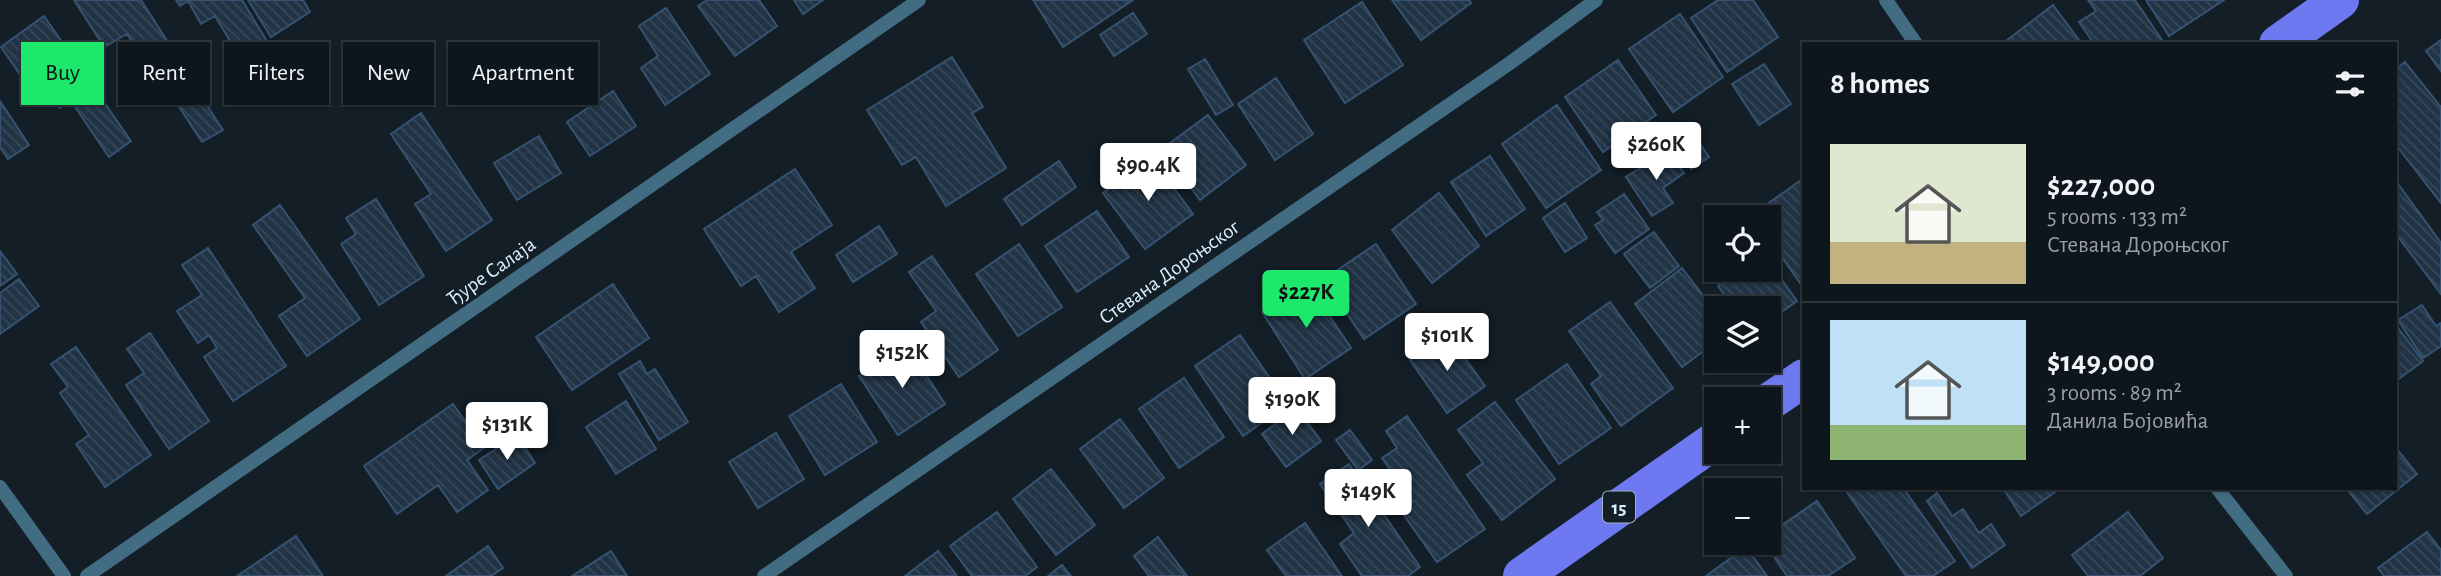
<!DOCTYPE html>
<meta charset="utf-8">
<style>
body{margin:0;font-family:"Alegreya Sans",sans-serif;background:#1c232a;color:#f1f3f6;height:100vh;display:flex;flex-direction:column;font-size:26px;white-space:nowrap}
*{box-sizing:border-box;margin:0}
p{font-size:23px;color:#9b9fa4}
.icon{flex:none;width:38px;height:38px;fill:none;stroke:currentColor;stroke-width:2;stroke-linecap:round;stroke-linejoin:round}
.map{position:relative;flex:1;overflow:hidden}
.sheet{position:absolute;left:1802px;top:42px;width:595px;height:448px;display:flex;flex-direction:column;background:#0e161d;border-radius:0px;box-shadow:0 2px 5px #0004,0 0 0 2px #2e353b}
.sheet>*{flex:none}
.banner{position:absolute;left:21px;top:42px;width:665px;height:63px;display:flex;gap:14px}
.controls{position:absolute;left:1704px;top:205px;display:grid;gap:14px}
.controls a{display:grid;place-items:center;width:77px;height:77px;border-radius:0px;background:#0e161d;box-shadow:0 2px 5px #0004,0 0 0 2px #2e353b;font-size:35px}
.price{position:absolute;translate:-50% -60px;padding:0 16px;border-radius:7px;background:#fff;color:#222;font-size:23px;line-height:46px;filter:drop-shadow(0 2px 4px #0008)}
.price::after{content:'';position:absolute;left:50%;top:42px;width:21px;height:16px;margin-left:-10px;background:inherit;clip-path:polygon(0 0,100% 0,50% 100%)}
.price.on{background:#1ce86c;color:#111}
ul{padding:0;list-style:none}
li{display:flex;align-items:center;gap:21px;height:175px;padding:0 28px}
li+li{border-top:2px solid #2e353b}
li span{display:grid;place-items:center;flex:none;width:196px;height:140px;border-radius:0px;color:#555}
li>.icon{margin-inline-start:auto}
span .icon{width:84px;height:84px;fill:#fffc;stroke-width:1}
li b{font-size:30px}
h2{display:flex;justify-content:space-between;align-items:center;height:84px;padding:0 28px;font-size:30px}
.pill{padding:0 24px;border-radius:0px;background:#0e161d;box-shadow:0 2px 5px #0004,0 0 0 2px #2e353b;font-size:24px;line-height:63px}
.pill.on{background:#1ce86c;color:#111}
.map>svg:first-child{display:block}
.building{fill:url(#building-back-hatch);stroke:#355370;stroke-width:2}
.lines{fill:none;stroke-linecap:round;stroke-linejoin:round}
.minor{stroke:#426c81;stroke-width:14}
.primary{stroke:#6e79f1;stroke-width:38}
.labels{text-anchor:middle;stroke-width:6;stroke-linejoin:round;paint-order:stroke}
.shield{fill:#131e27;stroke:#a0b0bc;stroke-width:2}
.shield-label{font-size:19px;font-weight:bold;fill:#dceffc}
.street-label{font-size:21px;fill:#dceffc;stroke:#131e27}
</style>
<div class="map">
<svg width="2441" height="576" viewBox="0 0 2441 576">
<defs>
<pattern id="building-back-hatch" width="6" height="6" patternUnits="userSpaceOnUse" patternTransform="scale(1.75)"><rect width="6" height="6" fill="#213446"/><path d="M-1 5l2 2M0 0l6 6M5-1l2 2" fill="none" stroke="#364858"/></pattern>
</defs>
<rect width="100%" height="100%" fill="#131e27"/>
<path class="building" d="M 74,0 L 141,0 L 178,58 L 152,74 L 127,34 L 104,47 Z
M 176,0 L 242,0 L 271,48 L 244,64 L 215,16 L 201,24 L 188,1 L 180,6 Z
M 248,0 L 303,0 L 310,12 L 271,37 Z
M 707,0 L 759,0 L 777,26 L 735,56 L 698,6 Z
M 794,0 L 823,0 L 803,14 Z
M 1033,0 L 1133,0 L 1063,47 Z
M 1392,0 L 1469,0 L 1471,3 L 1421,40 Z
M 1718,0 L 1753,0 L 1778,37 L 1727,72 L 1691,18 Z
M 2088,0 L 2135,0 L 2164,43 L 2094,44 L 2079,22 L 2096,11 Z
M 2146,0 L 2224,0 L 2169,36 Z
M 1362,2 L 1403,65 L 1345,103 L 1304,40 Z
M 2053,5 L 2082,44 L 2002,44 Z
M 666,8 L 710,74 L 665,105 L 641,68 L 658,56 L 639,26 Z
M 1133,13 L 1147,34 L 1114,56 L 1100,35 Z
M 1680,14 L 1723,77 L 1673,112 L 1629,49 Z
M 44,16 L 131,141 L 109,157 L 71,101 L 60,108 L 50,94 L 39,102 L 1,47 Z
M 2441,40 L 2441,71 L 2426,51 Z
M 952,57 L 983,107 L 972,113 L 1006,168 L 946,206 L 916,157 L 902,165 L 867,110 Z
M 1205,59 L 1233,105 L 1216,115 L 1188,69 Z
M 1618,60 L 1656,115 L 1603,152 L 1565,97 Z
M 2405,62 L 2441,107 L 2441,203 L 2396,145 L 2396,69 Z
M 1764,64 L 1791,104 L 1759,125 L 1732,84 Z
M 181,66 L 223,130 L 202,142 L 161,79 Z
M 1276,78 L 1313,134 L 1275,160 L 1238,104 Z
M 613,91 L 636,126 L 590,156 L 567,122 Z
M 0,101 L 29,145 L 8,159 L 0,147 Z
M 1557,105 L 1601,170 L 1546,208 L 1502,144 Z
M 421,113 L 492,220 L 446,251 L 415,204 L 431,194 L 391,134 Z
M 1208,115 L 1246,165 L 1200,200 L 1162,149 Z
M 1686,124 L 1709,157 L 1691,169 L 1669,136 Z
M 539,136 L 561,173 L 517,200 L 494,163 Z
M 1668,150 L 1684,173 L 1663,188 L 1673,203 L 1652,216 L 1626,177 Z
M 1490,156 L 1525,209 L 1486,236 L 1451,182 Z
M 1151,157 L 1193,214 L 1145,249 L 1103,193 Z
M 1059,161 L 1076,187 L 1022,225 L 1004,199 Z
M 795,169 L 832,225 L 791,252 L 815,288 L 779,312 L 756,276 L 741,286 L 704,229 Z
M 1804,178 L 1804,289 L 1769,238 L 1769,217 L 1755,217 L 1753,214 Z
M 2396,181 L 2441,243 L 2441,294 L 2396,234 Z
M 1439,193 L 1479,246 L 1432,283 L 1392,230 Z
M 1624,194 L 1649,229 L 1615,253 L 1595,225 L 1603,220 L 1597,212 Z
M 376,199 L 424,276 L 379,305 L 341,244 L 356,234 L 346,218 Z
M 1565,203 L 1587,238 L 1565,252 L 1543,218 Z
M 280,205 L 360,319 L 307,356 L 279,316 L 305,298 L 253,225 Z
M 1097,211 L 1129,257 L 1077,292 L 1045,246 Z
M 879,226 L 897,254 L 853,282 L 836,255 Z
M 1654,232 L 1679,266 L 1650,288 L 1624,254 Z
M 1019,244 L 1062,307 L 1018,336 L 976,274 Z
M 1376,244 L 1416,304 L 1364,339 L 1324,279 Z
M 208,248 L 286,366 L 233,401 L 204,357 L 217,348 L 209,335 L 198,343 L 177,311 L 202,295 L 182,265 Z
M 0,251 L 17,274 L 0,286 Z
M 932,256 L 998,350 L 959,377 L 921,322 L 936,311 L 909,272 Z
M 1769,262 L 1797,301 L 1769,321 L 1769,308 L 1734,308 L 1718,286 L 1741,270 L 1769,270 Z
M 1682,268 L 1717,314 L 1717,341 L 1682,367 L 1635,304 Z
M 19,279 L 39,306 L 0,334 L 0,293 Z
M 1307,282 L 1351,348 L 1305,379 L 1262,312 Z
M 613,284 L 649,338 L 572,390 L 536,337 Z
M 1610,302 L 1673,388 L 1621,426 L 1591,384 L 1601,376 L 1569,331 Z
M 2422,305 L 2436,326 L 2441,323 L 2441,346 L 2423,358 L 2398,320 Z
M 2396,325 L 2423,361 L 2396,381 Z
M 150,333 L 209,421 L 169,449 L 126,385 L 144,373 L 127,349 Z
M 1448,334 L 1485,386 L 1447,413 L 1410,360 Z
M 1240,335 L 1288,404 L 1243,436 L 1195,366 Z
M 906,344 L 945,404 L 898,435 L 859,376 Z
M 76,347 L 151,455 L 105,487 L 76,444 L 89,435 L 60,393 L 68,387 L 51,364 Z
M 640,361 L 647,374 L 655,369 L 688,422 L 659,440 L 619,374 Z
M 1567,364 L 1611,428 L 1559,464 L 1516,400 Z
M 1184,378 L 1224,437 L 1179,468 L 1139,409 Z
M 841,384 L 877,442 L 825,475 L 789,416 Z
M 626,401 L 656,449 L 616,474 L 586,427 Z
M 1495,402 L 1555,479 L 1502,520 L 1467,475 L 1483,463 L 1458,430 Z
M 453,404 L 484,448 L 467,460 L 488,490 L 457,512 L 438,485 L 397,514 L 364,466 Z
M 1297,408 L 1321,441 L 1286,467 L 1262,434 Z
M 1407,416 L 1485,529 L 1437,562 L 1401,511 L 1413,502 L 1382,458 L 1397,448 L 1386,431 Z
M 1120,419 L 1164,478 L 1124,508 L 1080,449 Z
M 1350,430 L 1372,460 L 1358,470 L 1336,440 Z
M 776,433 L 804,479 L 758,508 L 729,462 Z
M 517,435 L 535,463 L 498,489 L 479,460 Z
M 2396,448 L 2417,474 L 2367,514 L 2346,488 L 2396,488 Z
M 1349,464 L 1420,567 L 1408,576 L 1362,576 L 1340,544 L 1354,533 L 1320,484 Z
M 1051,469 L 1095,525 L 1056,555 L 1013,499 Z
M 1844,488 L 1903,488 L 1955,561 L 1933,576 L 1906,576 Z
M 2003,488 L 2061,488 L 2021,516 Z
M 1937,493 L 1952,516 L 1963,509 L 1979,533 L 1991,524 L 2005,545 L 1972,568 L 1927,501 Z
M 1817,501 L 1855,558 L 1828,576 L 1787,576 L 1764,542 L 1769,542 L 1769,534 Z
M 997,512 L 1037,567 L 1025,576 L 972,576 L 950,546 Z
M 2128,512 L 2163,558 L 2140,576 L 2088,576 L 2072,555 Z
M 1305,523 L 1342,576 L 1286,576 L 1267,550 Z
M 2427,532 L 2441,550 L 2441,576 L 2384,576 L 2378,568 Z
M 296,536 L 323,576 L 237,576 Z
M 1158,537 L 1187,576 L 1149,576 L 1134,556 Z
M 488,546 L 503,568 L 491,576 L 446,576 Z
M 1746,547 L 1767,576 L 1706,576 Z
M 611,551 L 627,576 L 572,576 Z
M 938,551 L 957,576 L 905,576 Z
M 1062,565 L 1071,576 L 1048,576 Z"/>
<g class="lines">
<path class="minor" d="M 1886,0 L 1916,44
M 0,487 L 64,576
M 2217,488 L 2286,576
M 87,576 L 919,0
M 764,576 L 1510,63 L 1596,0"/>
<path class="primary" d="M 2278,44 L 2340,0
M 1769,402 L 1804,378
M 1522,576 L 1717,439"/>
</g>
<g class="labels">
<rect class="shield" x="1603" y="491.5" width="32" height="31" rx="5"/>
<g class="shield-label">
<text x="1619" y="514">15</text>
</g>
<g class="street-label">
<text transform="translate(491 271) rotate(-35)" y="7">Ђуре Салаја</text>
<text transform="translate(1169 272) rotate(-35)" y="7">Стевана Дороњског</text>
</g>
</g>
</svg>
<div class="controls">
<a><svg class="icon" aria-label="locate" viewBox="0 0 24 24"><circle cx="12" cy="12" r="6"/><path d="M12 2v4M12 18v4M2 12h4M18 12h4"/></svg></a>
<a><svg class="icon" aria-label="layers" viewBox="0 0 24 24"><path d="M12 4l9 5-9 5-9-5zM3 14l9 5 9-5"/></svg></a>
<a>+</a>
<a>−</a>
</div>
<b class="price" style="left:1656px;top:182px">$260K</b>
<b class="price" style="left:1148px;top:203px">$90.4K</b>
<b class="price on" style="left:1306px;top:330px">$227K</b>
<b class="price" style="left:1447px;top:373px">$101K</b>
<b class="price" style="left:902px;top:390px">$152K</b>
<b class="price" style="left:1292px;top:437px">$190K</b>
<b class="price" style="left:507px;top:462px">$131K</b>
<b class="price" style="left:1368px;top:529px">$149K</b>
<div class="banner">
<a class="pill on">Buy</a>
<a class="pill">Rent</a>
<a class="pill">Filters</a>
<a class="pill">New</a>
<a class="pill">Apartment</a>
</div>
<section class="sheet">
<h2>8 homes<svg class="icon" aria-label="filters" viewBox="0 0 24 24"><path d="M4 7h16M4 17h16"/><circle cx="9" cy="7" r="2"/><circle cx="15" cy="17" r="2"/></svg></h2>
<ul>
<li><span style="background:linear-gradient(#dfe7d0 70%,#c2b280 0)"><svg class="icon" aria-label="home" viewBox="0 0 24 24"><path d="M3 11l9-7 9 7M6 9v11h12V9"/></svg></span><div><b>$227,000</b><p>5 rooms · 133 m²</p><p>Стевана Дороњског</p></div></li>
<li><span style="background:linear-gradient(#bfe0f5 75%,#8fb573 0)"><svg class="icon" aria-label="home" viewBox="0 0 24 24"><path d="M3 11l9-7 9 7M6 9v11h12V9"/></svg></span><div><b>$149,000</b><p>3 rooms · 89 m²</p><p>Данила Бојовића</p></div></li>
</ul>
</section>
</div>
